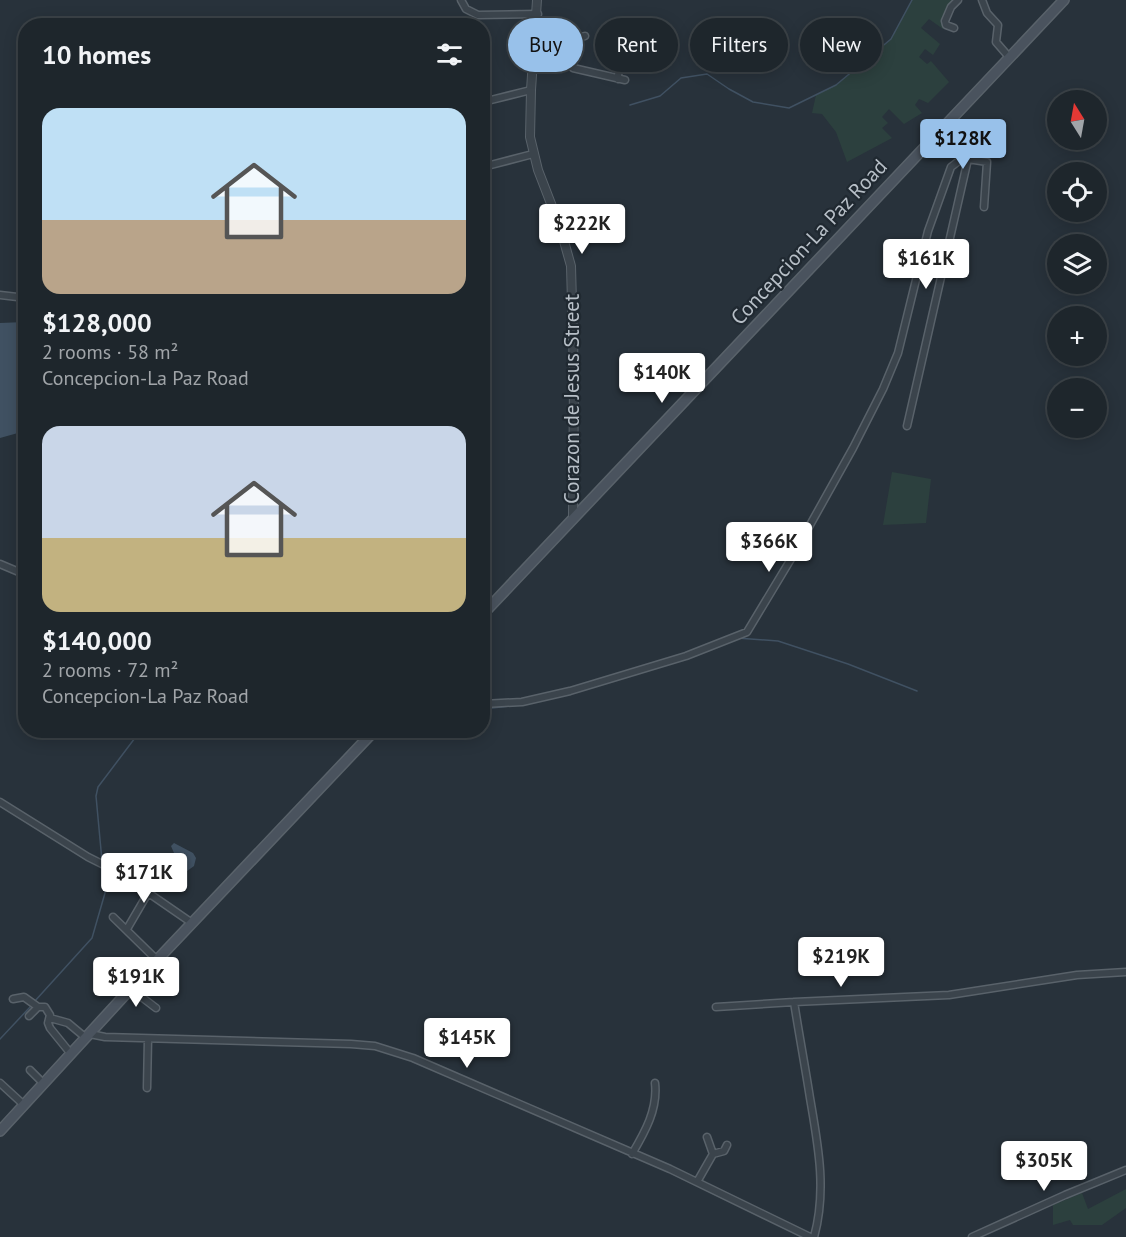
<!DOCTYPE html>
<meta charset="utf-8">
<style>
body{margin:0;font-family:"PT Sans",sans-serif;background:#2b3238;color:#f1f3f6;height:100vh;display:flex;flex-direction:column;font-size:22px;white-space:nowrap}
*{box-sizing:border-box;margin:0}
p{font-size:20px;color:#a1a5a9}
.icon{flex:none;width:33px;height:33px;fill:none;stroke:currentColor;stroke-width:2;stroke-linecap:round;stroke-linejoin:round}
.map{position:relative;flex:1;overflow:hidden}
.side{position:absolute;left:18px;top:18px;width:472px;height:720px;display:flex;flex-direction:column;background:#1e262c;border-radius:24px;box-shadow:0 3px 15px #0003,0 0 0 2px #3c4348}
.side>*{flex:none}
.hud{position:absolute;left:508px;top:18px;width:526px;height:54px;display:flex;gap:12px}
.needle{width:39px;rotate:349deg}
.fabs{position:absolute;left:1047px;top:90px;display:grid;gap:12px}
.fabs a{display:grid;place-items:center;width:60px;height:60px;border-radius:50%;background:#1e262c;box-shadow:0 3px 15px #0003,0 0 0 2px #3c4348;font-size:30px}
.price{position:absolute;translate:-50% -51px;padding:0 14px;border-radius:6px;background:#fff;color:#222;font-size:20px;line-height:39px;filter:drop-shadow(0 2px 3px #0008)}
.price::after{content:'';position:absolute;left:50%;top:36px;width:18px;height:14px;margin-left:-9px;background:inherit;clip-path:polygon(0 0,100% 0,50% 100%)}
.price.current{background:#98c1ea;color:#111}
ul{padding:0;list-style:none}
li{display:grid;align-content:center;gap:12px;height:318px;padding:0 24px}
li span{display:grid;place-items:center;height:186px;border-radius:18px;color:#555}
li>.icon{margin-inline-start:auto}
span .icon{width:108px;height:108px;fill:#fffc;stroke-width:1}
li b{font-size:26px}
h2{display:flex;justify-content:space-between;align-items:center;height:72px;padding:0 24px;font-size:26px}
.chip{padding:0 21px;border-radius:27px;background:#1e262c;box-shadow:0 3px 15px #0003,0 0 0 2px #3c4348;font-size:21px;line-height:54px}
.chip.current{background:#98c1ea;color:#111}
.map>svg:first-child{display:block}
.green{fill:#2c403e}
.water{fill:#405162}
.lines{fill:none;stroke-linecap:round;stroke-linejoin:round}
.stream{stroke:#405162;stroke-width:1.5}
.minor-casing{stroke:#59626a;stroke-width:9}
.tertiary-casing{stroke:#59626a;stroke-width:10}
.secondary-casing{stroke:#59626a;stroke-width:12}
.minor{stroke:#3b444c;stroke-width:6}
.tertiary{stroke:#3b444c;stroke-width:8}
.secondary{stroke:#4a535e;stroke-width:9}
.labels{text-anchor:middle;stroke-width:4.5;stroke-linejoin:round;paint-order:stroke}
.street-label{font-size:21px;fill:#b7bfc7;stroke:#202931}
</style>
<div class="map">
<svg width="1126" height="1237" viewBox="0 0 1126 1237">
<rect width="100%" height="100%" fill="#28323b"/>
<path class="green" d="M 912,0 L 955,0 L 943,18 L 943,29 L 929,19 L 921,28 L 940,44 L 933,55 L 925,49 L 919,57 L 927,64 L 931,61 L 949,82 L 928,103 L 919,99 L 915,105 L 922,113 L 904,124 L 889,109 L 882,117 L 888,123 L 882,128 L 892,138 L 847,162 L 836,132 L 822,114 L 812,113 L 816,95 L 836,85 L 891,39 Z
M 892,472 L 931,479 L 926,523 L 883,525 Z
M 1126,1189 L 1126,1208 L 1102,1225 L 1073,1225 L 1070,1220 L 1053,1225 L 1053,1205 L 1082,1193 L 1088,1209 Z"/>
<path class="water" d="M 25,322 L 25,431 L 0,438 L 0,323 Z
M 174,843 L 193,853 L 196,858 L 194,866 L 183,874 L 172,872 L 170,867 L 174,853 L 171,846 Z"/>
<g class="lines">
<path class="stream" d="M 630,105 L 660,96 L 681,78 L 707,74 L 729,89 L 753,102 L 789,108 L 836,85 L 891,39 L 912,0
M 737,638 L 778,641 L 848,664 L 917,691
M 529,703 L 553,698
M 483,709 L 518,705
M 102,861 L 96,796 L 98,787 L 141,730
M 34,1002 L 92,938 L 105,893 L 103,866
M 0,1039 L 31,1006"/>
<defs>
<path id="minor" d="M 461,0 L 466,9 L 478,15 L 538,14
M 982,0 L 987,13 L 998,25 L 996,42 L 1009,57
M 954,28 L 946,25 L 945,21 L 951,7 L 958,0
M 536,34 L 555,44 L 573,68 L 625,80
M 610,43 L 612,54 L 619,59 L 618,79
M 556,44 L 585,36
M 483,102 L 531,90
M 938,132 L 958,154 L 968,159 L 987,162 L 984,207
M 483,167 L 533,154
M 0,295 L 26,298
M 907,426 L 968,159
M 0,564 L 26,575
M 483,704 L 522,702 L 570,691 L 686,656 L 747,632 L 791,559 L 853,448 L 883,389 L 898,353 L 928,231 L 951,167 L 964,157
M 0,802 L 88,857 L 118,872 L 192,923
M 113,917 L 157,960
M 127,929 L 148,893
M 147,972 L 161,988
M 131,989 L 156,1008
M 13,999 L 24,997 L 38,1007
M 716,1007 L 794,1002
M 29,1016 L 38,1007 L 45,1007 L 50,1015 L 48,1023 L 50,1028 L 71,1054
M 50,1018 L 68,1023 L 86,1038
M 90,1034 L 105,1037 L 351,1044 L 375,1046 L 413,1058 L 670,1169 L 810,1237
M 30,1070 L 43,1083
M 0,1083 L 24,1105
M 147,1088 L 148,1039
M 707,1137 L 713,1154
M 632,1154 C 645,1132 658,1109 655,1083
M 697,1182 L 713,1154 L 724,1151 L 727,1145
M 814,1237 C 827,1190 818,1145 810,1098 C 805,1066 799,1034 794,1002 L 949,995 L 1077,975 L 1126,972
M 972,1237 L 1065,1195 L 1126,1170"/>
<path id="tertiary" d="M 537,0 L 531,90 L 530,137 L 538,170 L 560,227 L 571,266 L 574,376 L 573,517"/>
<path id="secondary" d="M 483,614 L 1064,0
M 0,1131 L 157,960 L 375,730"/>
</defs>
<use href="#minor" class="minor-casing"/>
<use href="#tertiary" class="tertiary-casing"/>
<use href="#secondary" class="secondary-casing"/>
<use href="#minor" class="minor"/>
<use href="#tertiary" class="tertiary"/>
<use href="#secondary" class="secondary"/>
</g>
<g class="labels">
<g class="street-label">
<text transform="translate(809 242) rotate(-47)" y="7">Concepcion-La Paz Road</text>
<text transform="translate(572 399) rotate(-90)" y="7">Corazon de Jesus Street</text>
</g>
</g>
</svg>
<div class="fabs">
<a><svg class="needle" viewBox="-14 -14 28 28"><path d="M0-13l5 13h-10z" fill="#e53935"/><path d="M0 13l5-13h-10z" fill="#a1a5a9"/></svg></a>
<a><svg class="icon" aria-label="locate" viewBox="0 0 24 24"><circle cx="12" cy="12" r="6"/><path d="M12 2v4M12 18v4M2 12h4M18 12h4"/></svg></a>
<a><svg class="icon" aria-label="layers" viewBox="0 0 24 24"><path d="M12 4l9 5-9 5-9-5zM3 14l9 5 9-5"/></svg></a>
<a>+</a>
<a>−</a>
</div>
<b class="price current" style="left:963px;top:170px">$128K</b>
<b class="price" style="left:582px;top:255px">$222K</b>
<b class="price" style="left:926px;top:290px">$161K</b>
<b class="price" style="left:662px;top:404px">$140K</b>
<b class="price" style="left:769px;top:573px">$366K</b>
<b class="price" style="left:144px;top:904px">$171K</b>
<b class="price" style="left:841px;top:988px">$219K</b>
<b class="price" style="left:136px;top:1008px">$191K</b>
<b class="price" style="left:467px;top:1069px">$145K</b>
<b class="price" style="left:1044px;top:1192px">$305K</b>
<div class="hud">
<a class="chip current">Buy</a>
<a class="chip">Rent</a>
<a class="chip">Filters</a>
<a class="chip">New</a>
</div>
<section class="side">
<h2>10 homes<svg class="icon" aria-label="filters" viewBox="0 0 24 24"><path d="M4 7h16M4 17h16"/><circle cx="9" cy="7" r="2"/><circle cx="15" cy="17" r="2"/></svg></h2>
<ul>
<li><span style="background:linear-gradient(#bfe0f5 60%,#b9a48a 0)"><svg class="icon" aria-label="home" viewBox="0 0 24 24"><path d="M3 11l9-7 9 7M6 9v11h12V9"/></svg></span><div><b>$128,000</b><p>2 rooms · 58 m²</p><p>Concepcion-La Paz Road</p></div></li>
<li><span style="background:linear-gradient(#c9d6e8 60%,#c2b280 0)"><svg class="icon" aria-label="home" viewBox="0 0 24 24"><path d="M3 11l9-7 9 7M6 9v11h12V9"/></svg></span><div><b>$140,000</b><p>2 rooms · 72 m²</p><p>Concepcion-La Paz Road</p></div></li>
</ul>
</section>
</div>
